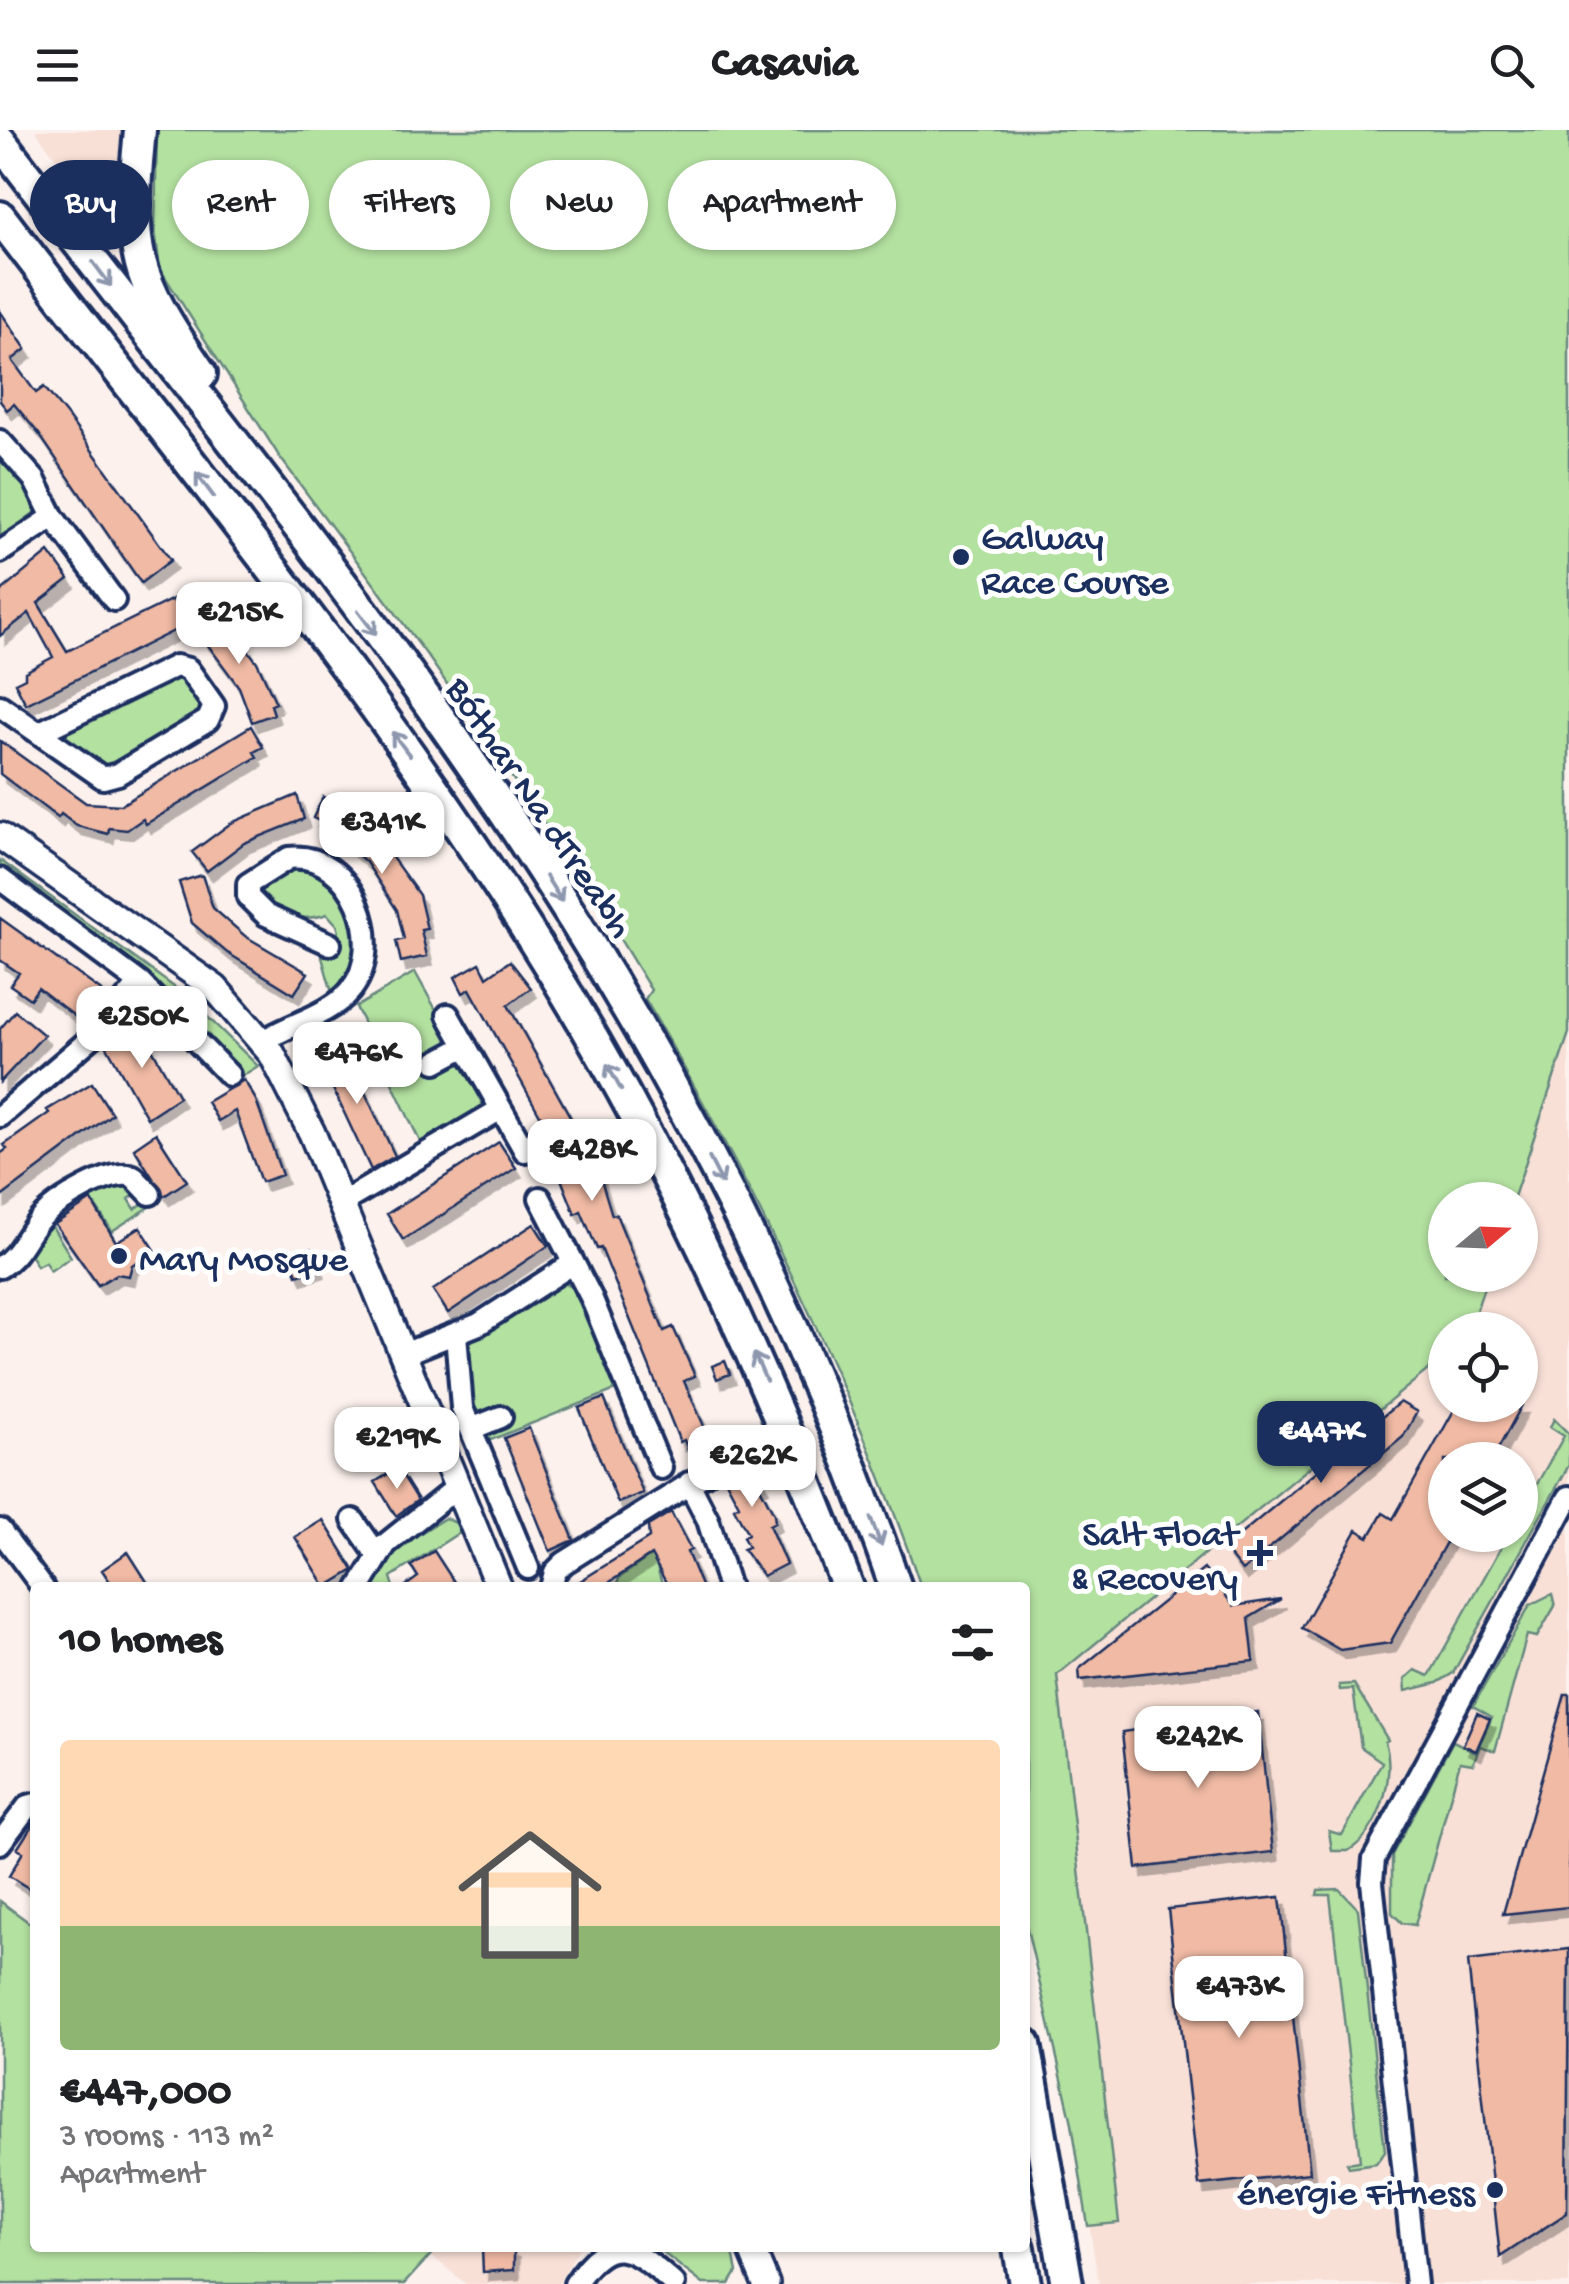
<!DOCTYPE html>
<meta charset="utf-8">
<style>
body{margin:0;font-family:"Gochi Hand",sans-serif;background:#f2f2f2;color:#202124;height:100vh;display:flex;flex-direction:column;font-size:38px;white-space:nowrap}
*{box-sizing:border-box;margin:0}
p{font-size:32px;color:#757577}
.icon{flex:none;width:55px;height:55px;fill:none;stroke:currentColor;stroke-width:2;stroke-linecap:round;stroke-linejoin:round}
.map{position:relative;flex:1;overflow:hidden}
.sheet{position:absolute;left:30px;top:1452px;width:1000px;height:670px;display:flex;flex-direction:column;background:#fff;border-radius:10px;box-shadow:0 2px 8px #0004}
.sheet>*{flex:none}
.banner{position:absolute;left:30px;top:30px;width:1000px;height:90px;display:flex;gap:20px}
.needle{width:65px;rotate:71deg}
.tools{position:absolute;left:1428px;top:1052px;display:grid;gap:20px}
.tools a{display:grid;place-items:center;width:110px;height:110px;border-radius:50%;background:#fff;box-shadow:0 2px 8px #0004;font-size:50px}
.price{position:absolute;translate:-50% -85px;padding:0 22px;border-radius:20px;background:#fff;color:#222;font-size:32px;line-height:65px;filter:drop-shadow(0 2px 5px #0008)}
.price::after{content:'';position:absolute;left:50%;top:60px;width:30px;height:22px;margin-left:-15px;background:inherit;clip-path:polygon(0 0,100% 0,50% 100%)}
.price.on{background:#1b2f5e;color:#fff}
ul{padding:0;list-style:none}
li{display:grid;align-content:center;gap:20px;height:530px;padding:0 30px}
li+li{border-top:2px solid #e0e0e0}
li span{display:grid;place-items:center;height:310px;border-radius:10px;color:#555}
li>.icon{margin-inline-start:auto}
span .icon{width:180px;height:180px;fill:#fffc;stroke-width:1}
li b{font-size:42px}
h2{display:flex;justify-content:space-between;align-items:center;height:120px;padding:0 30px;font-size:42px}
.chip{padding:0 35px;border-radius:45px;background:#fff;box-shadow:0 2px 8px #0004;font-size:35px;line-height:90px}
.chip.on{background:#1b2f5e;color:#fff}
header{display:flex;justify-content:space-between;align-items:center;height:130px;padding:0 30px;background:#fff;font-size:45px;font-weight:700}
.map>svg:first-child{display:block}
.built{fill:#f8e0d7;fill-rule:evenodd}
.green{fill:#b3e1a0;stroke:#67887f;stroke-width:2.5}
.building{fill:#f0baa4;stroke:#1b2f5e;stroke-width:2.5;filter:url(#shadow)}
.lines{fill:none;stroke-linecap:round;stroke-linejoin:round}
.minor-casing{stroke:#1b2f5e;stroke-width:28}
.major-casing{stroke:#1b2f5e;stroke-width:32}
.highway-casing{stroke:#1b2f5e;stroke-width:38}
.minor{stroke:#fff;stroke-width:20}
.major{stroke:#fff;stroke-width:25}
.highway{stroke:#fff;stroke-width:30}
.oneway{stroke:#8d97ae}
.poi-dot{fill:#1b2f5e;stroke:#fff;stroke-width:4}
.labels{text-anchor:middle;stroke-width:10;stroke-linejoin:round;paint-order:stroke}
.poi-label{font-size:38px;fill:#1b2f5e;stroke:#fff;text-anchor:start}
.street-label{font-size:38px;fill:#1b2f5e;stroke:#fff}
</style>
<header><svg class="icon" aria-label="menu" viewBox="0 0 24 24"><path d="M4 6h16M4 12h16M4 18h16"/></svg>Casavia<svg class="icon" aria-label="search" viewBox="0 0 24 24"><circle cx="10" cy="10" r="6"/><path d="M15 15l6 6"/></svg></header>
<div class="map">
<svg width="1569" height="2154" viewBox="0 0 1569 2154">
<defs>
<filter id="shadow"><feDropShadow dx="5.5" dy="9" stdDeviation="0" flood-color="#0004"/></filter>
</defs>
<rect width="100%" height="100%" fill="#fcf1ed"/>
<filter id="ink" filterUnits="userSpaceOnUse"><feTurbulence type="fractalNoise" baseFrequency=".01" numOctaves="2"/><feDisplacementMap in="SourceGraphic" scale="20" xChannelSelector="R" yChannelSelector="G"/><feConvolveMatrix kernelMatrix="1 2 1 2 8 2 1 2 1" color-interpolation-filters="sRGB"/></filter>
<g filter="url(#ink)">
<path class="built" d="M 35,0 L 157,0 L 155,100 L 109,99 Z
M 1569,903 L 1569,2154 L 1099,2154 L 1072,1993 L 1025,1790 L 1025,1571 L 1445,1226 L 1445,1275 L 1520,1275 L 1520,1200 L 1470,1200 L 1488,1145 L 1520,1145 L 1520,1070 L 1513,1070 ZM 1445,1330 L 1520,1330 L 1520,1405 L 1445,1405 Z
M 437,2118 L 579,2118 L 558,2154 L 466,2154 L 430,2125 Z"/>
<path class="green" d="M 157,0 L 1569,0 L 1569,903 L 1513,1070 L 1445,1070 L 1445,1145 L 1488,1145 L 1470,1200 L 1445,1200 L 1445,1226 L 1057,1545 L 1119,2093 L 1088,2096 L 1072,1993 L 1025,1790 L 1025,1458 L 921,1457 C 851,1253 753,1056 645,869 L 651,860 L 606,786 L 609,772 L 585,731 L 559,715 L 429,528 L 279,326 L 160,139 L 155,100 Z
M 0,320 L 30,355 L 39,379 L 0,409 Z
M 177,542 L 205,575 L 205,582 L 109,640 L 66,611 L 68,595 Z
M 0,730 L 185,865 L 258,936 L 242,946 L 152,850 L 0,738 Z
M 294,735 C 349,751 388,825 332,863 L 322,827 C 335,823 342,808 337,795 L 327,784 C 304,793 261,786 258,757 Z
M 415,842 L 450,905 L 449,914 L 430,928 L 439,943 L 454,934 L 466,935 L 483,969 L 479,983 L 423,1018 L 356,877 Z
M 126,1053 L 137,1063 L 129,1069 L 135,1079 L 158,1063 L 162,1069 L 112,1101 L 87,1063 Z
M 47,1088 L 71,1127 L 50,1141 L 45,1132 L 37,1136 L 29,1123 Z
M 564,1153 L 578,1160 L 618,1259 L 488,1311 L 489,1302 L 510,1292 L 503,1277 L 485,1283 L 471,1278 L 466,1259 L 471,1211 Z
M 1554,1289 L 1569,1304 L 1569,1335 L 1453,1543 L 1437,1553 L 1406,1561 L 1405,1549 L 1415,1540 L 1429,1546 L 1508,1405 L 1520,1405 L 1520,1384 L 1564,1306 L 1550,1297 Z
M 445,1388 L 456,1393 L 460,1402 L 391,1447 L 394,1457 L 373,1458 L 399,1416 Z
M 653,1424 L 663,1457 L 617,1457 L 619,1448 Z
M 1552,1464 L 1555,1476 L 1537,1507 L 1527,1505 L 1495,1621 L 1480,1616 L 1473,1634 L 1460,1632 L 1415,1795 L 1402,1793 L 1392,1783 L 1392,1725 L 1453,1611 L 1476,1622 L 1492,1587 L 1473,1576 L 1530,1475 Z
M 1354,1554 L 1388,1610 L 1385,1612 C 1396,1646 1380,1702 1348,1721 L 1332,1721 L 1329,1701 L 1342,1705 L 1382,1632 L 1361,1617 L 1353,1559 L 1340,1560 L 1339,1555 Z
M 1339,1759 L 1358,1779 L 1385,2021 L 1376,2033 L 1349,2037 L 1347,2033 L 1360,2031 L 1330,1765 L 1317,1765 L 1318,1760 Z
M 0,1771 L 35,1797 L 35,2118 L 437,2118 L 404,2154 L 0,2154 Z
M 657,2118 L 732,2118 L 737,2142 L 730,2154 L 703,2154 Z"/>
<path class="building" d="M 0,181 L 26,219 L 12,230 L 36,263 L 44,257 L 68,287 L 171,430 L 141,453 L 39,304 L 14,274 L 7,280 L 0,271 Z
M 49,422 L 69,449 L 38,473 L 67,521 L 173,469 L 175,474 L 183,470 L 194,491 L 26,574 L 15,553 L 25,548 L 25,542 L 53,527 L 29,483 L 0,506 L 0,462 Z
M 216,485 L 222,494 L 226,491 L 257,532 L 276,573 L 271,575 L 274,584 L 252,592 L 239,557 L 196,499 Z
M 251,596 L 263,617 L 254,622 L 257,627 L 146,694 L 143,689 L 127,700 L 109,698 L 108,704 L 77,696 L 61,684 L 58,688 L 0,644 L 0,611 L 86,673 L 121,675 Z
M 297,665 L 304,689 L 244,713 L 207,741 L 192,722 L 231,693 Z
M 323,667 L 354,681 L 351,688 L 386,719 L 419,765 L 427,799 L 421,800 L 427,826 L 401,832 L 396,811 L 404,809 L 397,780 L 366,732 L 344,713 L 350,706 L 313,688 Z
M 202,745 L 213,778 L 245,806 L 308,843 L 294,864 L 226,822 L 192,793 L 179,752 Z
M 0,788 L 103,862 L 82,892 L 38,858 L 30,869 L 10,855 L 19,843 L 0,830 Z
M 510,831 L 531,858 L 508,875 L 596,1033 L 612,1085 L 616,1084 L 664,1201 L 673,1197 L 695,1246 L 684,1251 L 716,1323 L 693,1333 L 684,1310 L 680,1312 L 601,1118 L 597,1119 L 581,1081 L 575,1084 L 561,1049 L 570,1045 L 547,998 L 470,859 L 463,863 L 455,847 L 480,833 L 487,847 Z
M 15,881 L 44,905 L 0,952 L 0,899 Z
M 138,894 L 179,967 L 147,988 L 106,915 Z
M 343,916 L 395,1026 L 371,1040 L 318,927 Z
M 244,950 L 256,970 L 282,1045 L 261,1052 L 235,981 L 218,991 L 207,972 Z
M 92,953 L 112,984 L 0,1068 L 0,1024 L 7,1019 L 4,1015 L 49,983 L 47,980 Z
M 156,1003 L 187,1051 L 164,1066 L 134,1018 Z
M 499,1012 L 516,1038 L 403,1110 L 387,1084 Z
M 91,1070 L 116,1112 L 140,1097 L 155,1120 L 132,1135 L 129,1146 L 117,1144 L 98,1155 L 55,1094 Z
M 534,1094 L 548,1116 L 448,1183 L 433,1160 Z
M 311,1119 L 319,1138 L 297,1145 L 290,1126 Z
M 725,1231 L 730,1244 L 717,1249 L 712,1236 Z
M 604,1268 L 643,1363 L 618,1373 L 579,1278 Z
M 1400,1272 L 1417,1282 L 1403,1307 L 1242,1441 L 1224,1418 Z
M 1457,1275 L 1522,1275 L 1492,1330 L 1445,1330 L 1445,1405 L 1450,1405 L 1390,1513 L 1340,1520 L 1302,1498 L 1357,1400 L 1369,1407 L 1383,1383 L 1393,1389 Z
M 529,1298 L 574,1410 L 550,1421 L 504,1308 Z
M 743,1315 L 763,1353 L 759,1355 L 774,1384 L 775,1392 L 769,1395 L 786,1434 L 763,1446 L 743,1419 L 748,1417 L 743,1407 L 748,1404 L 734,1378 L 739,1375 L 715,1330 Z
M 398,1338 L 418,1370 L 396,1386 L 375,1352 Z
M 671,1382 L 691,1420 L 687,1422 L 702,1458 L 669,1458 L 651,1425 L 610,1452 L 613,1458 L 569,1458 L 649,1408 L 648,1396 Z
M 323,1390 L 354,1440 L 326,1457 L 295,1407 Z
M 434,1421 L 458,1458 L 403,1458 L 418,1447 L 411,1436 Z
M 128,1422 L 151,1458 L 114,1458 L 102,1440 Z
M 1204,1439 L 1234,1476 L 1281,1469 L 1249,1488 L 1254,1531 L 1080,1550 L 1079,1539 Z
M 1565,1564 L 1569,1564 L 1569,1777 L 1503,1784 Z
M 1258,1582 L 1273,1722 L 1137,1738 L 1122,1602 Z
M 1477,1583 L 1490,1589 L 1476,1621 L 1463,1615 Z
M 35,1691 L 35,1762 L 9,1746 L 23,1722 L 17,1719 Z
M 1280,1767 L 1310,2043 L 1199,2055 L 1168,1779 Z
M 1569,1819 L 1567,2083 L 1500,2127 L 1468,1831 Z
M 482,2118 L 514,2118 L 514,2140 L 483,2142 Z"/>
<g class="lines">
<defs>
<path id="minor" d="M 0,311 L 34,349 L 53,387 L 114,470
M 0,422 L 53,387
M 0,576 L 103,648 L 118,644 L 208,590 L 214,576 L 188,539 L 176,536 L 38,603
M 0,749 L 140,853 L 229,945
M 448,885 L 525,1021
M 263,911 C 288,895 331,884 350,861 C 388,815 353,721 289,728 L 248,754 L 248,767 L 266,785 L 330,814
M 436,932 L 466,916
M 0,986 L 96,904 L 140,853
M 540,1068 L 591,1167 L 661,1338
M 340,1074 L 501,979
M 0,1137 C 21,1124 25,1105 41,1088 C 57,1071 111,1038 133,1046 L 150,1064
M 456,1204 L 462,1278 L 528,1438
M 401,1225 L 479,1194 L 572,1134
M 471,1299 L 501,1287
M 689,1353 L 708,1390 L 729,1458
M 353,1390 L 378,1426
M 0,1400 L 43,1458
M 359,1458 L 386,1414 L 456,1358
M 551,1458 L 555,1442 L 564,1433 L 707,1343
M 0,1713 L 28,1676 L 35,1674
M 575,2154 C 610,2099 634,2118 674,2154
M 1416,2154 L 1372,1752 L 1374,1729 L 1569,1367"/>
<path id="major" d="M 0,706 L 215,858 L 272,924 L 312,1003 L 499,1458
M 751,2118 L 766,2154"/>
<path id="highway" d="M 140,0 C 128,121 131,143 201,244
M 0,11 C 167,230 348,449 501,677 C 664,919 800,1182 896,1458
M 0,87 C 182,326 377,559 536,814 C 664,1017 762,1234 848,1458
M 1025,1914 L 1067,2154
M 1019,2118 L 1025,2154"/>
</defs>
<use href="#minor" class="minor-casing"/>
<use href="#major" class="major-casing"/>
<use href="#highway" class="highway-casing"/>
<use href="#minor" class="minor"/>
<use href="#major" class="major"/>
<use href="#highway" class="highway"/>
</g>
<defs><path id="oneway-shaft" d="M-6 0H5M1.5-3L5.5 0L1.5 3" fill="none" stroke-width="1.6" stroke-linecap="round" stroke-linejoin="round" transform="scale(2.5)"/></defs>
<g class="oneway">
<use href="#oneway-shaft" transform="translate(102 144) rotate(53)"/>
<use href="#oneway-shaft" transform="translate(205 355) rotate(-127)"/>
<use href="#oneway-shaft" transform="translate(367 493) rotate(53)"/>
<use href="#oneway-shaft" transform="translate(401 614) rotate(-127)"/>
<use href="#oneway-shaft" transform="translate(554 759) rotate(58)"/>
<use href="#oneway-shaft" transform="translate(614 947) rotate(-119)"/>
<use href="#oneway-shaft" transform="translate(716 1041) rotate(63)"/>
<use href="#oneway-shaft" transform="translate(760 1237) rotate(-114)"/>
<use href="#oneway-shaft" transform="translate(876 1402) rotate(69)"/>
</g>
</g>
<g class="poi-dot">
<circle cx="961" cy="427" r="10"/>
<circle cx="119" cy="1126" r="10"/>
<path d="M1255 1408h10v10h10v10h-10v10h-10v-10h-10v-10h10z"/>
<circle cx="1495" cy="2060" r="10"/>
</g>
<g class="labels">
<g class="poi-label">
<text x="981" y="418">Galway<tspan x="981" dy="44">Race Course</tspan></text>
<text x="139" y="1139">Mary Mosque</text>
<text x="1238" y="1414" text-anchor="end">Salt Float<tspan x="1238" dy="44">&amp; Recovery</tspan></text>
<text x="1475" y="2073" text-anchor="end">énergie Fitness</text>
</g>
<g class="street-label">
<text transform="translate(542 676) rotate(56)" y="13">Bóthar Na dTreabh</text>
</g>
</g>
</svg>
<div class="tools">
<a><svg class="needle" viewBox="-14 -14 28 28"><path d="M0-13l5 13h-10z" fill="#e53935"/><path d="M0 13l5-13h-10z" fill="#757577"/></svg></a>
<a><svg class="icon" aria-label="locate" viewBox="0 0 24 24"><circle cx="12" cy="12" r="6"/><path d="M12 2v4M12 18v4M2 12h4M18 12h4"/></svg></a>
<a><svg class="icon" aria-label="layers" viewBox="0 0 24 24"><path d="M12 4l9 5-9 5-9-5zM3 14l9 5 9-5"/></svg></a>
</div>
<b class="price" style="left:239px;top:537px">€215K</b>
<b class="price" style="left:382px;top:747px">€341K</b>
<b class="price" style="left:142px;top:941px">€250K</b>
<b class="price" style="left:357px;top:977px">€476K</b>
<b class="price" style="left:592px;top:1074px">€428K</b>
<b class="price on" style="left:1321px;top:1356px">€447K</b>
<b class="price" style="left:397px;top:1362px">€219K</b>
<b class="price" style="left:752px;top:1380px">€262K</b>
<b class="price" style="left:1198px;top:1661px">€242K</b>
<b class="price" style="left:1239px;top:1911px">€473K</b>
<div class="banner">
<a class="chip on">Buy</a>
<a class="chip">Rent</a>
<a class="chip">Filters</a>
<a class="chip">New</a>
<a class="chip">Apartment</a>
</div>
<section class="sheet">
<h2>10 homes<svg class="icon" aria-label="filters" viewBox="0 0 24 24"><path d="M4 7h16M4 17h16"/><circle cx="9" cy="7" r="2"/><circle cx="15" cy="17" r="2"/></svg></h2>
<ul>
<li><span style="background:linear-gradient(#ffd9b3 60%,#8fb573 0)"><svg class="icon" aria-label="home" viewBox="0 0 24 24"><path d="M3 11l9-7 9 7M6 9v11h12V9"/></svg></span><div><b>€447,000</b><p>3 rooms · 113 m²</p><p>Apartment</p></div></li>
</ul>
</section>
</div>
